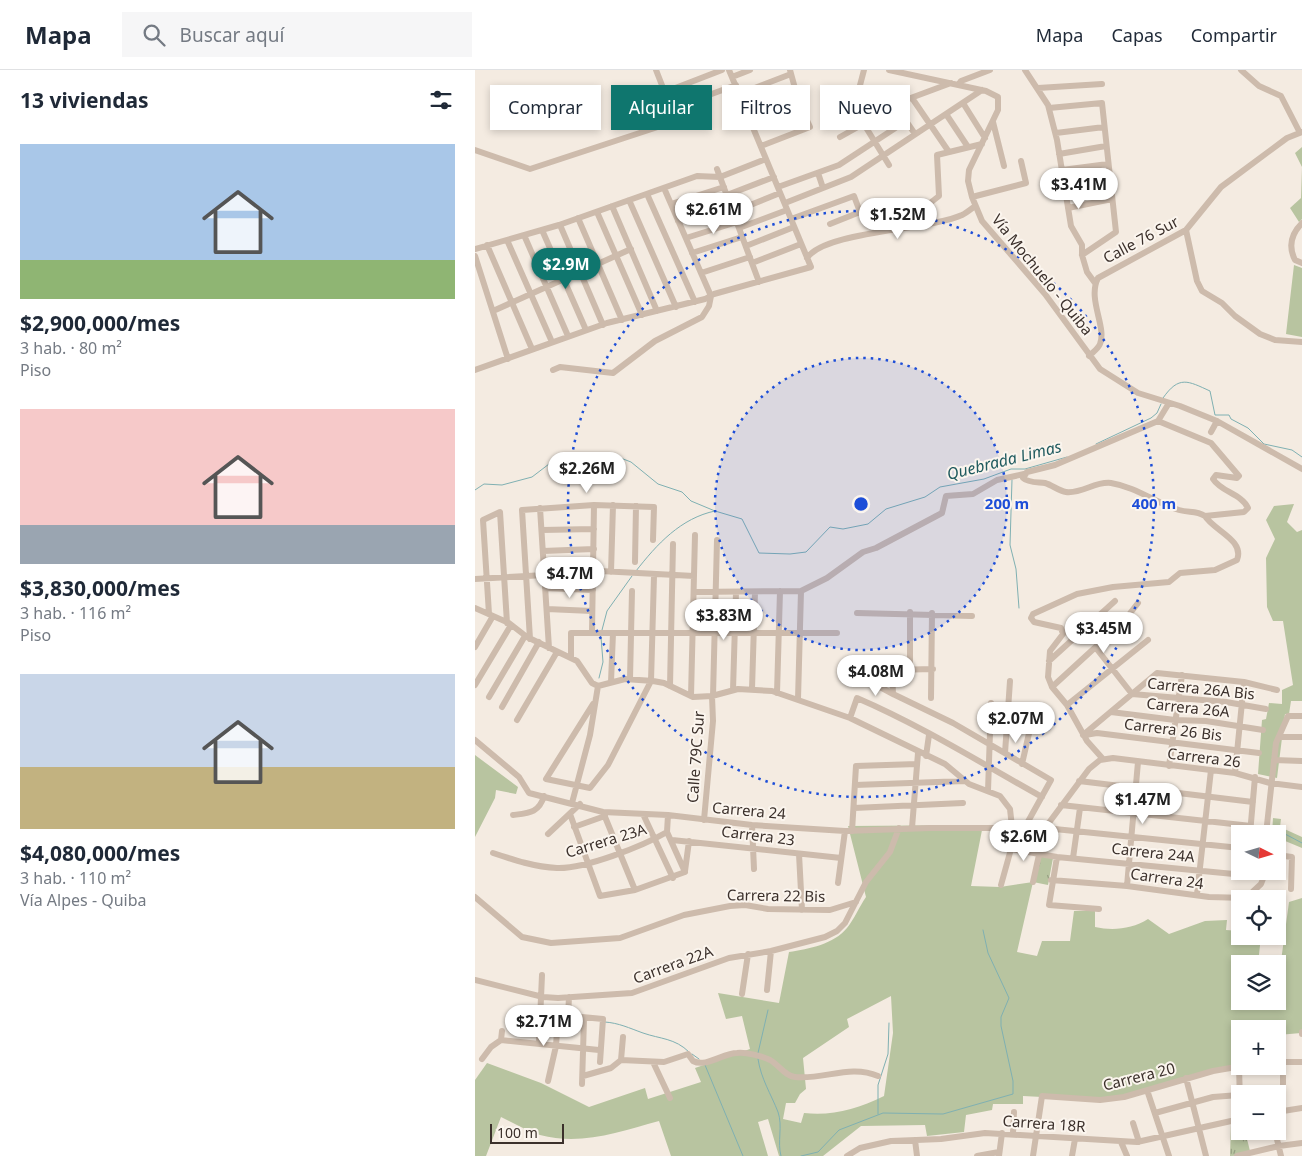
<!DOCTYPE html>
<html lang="es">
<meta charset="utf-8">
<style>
body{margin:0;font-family:"Noto Sans",sans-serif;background:#f6f6f7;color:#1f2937;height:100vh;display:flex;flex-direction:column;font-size:19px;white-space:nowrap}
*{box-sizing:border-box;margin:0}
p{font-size:16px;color:#747a83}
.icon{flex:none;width:28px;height:28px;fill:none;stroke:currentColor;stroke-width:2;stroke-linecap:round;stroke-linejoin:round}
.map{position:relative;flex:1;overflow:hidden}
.sheet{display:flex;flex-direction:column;background:#fff;width:475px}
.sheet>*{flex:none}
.hud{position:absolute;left:15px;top:15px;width:475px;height:45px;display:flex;gap:10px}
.needle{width:32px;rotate:95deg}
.controls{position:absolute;left:756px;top:755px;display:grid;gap:10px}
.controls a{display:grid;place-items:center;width:55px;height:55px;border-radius:0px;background:#fff;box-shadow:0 2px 8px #0003;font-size:25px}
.scale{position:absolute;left:15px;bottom:12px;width:74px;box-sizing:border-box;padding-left:5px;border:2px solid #3b302b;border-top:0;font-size:14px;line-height:18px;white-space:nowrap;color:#3b302b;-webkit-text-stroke:4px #fbf5ee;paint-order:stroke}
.price{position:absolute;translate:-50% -42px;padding:0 11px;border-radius:18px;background:#fff;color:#222;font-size:16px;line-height:32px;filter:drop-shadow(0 1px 2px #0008)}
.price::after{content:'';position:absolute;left:50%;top:30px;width:15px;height:11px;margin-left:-8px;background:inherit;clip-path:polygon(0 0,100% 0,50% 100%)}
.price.on{background:#0f766e;color:#fff}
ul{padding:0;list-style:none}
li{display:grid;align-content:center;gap:10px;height:265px;padding:0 20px}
li span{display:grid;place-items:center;height:155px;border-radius:0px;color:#555}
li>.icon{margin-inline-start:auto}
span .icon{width:90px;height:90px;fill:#fffc;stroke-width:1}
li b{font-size:21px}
h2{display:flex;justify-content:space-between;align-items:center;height:60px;padding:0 20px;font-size:21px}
.pill{padding:0 18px;border-radius:0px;background:#fff;box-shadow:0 2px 8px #0003;font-size:18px;line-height:45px}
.pill.on{background:#0f766e;color:#fff}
header{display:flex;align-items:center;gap:30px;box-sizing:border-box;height:70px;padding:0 25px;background:#fff;border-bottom:1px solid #e0e1e3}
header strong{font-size:24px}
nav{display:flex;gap:28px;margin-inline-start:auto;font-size:18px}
.search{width:350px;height:45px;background:#f6f6f7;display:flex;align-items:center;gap:12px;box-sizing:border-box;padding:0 18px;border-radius:0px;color:#747a83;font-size:19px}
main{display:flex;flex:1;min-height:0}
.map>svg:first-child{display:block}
.grass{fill:#b8c4a0;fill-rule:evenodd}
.park{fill:url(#park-tufts)}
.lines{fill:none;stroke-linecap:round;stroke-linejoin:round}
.stream{stroke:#7fb0b2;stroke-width:1}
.minor{stroke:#cdbbac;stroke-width:6}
.ring{fill:none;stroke:#1d4ed8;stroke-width:2.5;stroke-dasharray:2.5 5}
.labels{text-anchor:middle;stroke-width:4;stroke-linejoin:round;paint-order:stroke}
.street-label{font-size:15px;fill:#3b302b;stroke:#fbf5ee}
.water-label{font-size:16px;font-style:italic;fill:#1f5a5e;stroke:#fbf5ee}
.centre{fill:#1d4ed8;stroke:#fbf5ee;stroke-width:2.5}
.ring-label{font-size:15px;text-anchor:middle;font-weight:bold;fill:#1d4ed8;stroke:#fbf5ee;stroke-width:4;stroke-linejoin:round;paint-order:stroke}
</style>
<header>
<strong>Mapa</strong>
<div class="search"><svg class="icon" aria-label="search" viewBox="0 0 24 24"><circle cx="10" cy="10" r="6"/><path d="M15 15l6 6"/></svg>Buscar aquí</div>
<nav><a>Mapa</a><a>Capas</a><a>Compartir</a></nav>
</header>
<main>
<section class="sheet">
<h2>13 viviendas<svg class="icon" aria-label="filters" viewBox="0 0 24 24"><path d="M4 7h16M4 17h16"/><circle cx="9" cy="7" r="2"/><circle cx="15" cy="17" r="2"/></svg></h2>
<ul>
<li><span style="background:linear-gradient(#a9c7e8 75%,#8fb573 0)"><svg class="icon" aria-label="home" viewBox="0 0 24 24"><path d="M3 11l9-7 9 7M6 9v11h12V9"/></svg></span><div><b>$2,900,000/mes</b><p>3 hab. · 80 m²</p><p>Piso</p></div></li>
<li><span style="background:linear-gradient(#f6c9c9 75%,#9aa5b1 0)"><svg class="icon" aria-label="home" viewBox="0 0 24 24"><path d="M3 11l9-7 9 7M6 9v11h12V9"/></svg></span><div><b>$3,830,000/mes</b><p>3 hab. · 116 m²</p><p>Piso</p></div></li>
<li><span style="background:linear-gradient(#c9d6e8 60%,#c2b280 0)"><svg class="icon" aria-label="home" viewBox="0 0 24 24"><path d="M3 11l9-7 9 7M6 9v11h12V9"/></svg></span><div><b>$4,080,000/mes</b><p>3 hab. · 110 m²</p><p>Vía Alpes - Quiba</p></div></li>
</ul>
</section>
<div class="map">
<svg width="827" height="1086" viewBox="0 0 827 1086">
<defs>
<pattern id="park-tufts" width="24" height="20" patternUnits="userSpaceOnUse" patternTransform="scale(1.25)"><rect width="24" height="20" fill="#b8c4a0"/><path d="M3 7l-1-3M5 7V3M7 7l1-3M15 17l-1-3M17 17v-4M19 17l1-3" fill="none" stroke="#97a083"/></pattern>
</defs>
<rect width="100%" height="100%" fill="#f4ebe1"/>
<path class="grass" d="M 819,195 L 827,198 L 827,267 L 811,264 Z
M 819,434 L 812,452 L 822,462 L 827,460 L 827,631 L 816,631 L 814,644 L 810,644 L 802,708 L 783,704 L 787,650 L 791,649 L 794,633 L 807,634 L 807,620 L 818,615 L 808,551 L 798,551 L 792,537 L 791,488 L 800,469 L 791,450 L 799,436 Z
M 0,685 L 43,717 L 41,724 L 21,720 L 20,728 L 0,767 Z
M 798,748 L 806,749 L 805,757 L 827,767 L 827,778 L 803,768 L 802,764 L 797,764 Z
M 508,755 L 496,816 L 525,817 L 558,812 L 542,882 L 562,886 L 567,871 L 595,871 L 599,841 L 620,841 L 620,857 C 638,861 657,859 673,849 L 694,864 L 730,851 L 752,850 L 751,860 L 765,861 L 765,866 L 786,866 L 783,894 L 765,894 L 765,931 L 802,931 L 803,907 L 807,905 L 806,891 L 814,832 L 827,828 L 827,965 L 826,963 L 803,965 L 802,959 L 765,959 L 765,996 L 649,1027 L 625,1030 L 548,1026 L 548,1034 L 518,1034 L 517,1040 L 491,1045 L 489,1062 L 452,1066 L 450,1055 L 386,1056 L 348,1086 L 304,1086 L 293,1049 L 283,1052 L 293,1086 L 196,1086 L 184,1051 C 144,1062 106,1076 65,1065 C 52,1061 39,1053 26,1047 L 11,1086 L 0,1086 L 0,1010 L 12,993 L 66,1013 L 114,1037 L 170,1018 L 173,1029 L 226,1012 L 220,998 L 275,979 L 267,946 L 251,949 L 243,923 L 304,933 L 314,882 C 334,879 359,874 372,858 C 380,848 384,837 391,827 L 373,756 ZM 416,926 L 418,963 L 409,1026 C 382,1039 358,1046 329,1043 L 326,1053 L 308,1049 L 311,1033 L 320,1033 L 325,1024 L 331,1019 L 328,988 L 374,957 L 372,949 Z"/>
<path class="park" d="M 827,77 L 827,149 L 824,152 L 815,138 L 826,128 L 827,97 L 820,83 Z
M 564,785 L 578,788 L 573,815 L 558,812 Z
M 765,1052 L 765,1061 L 770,1061 L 776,1085 L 755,1086 L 756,1054 Z"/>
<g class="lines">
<path class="stream" d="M 688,328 C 704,305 713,311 735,321 L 740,345 L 754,345 L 756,349 L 773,358 L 789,374 L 817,380 L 827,387
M 621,374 L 676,348 L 682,343 L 686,334
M 537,410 L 535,475 L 541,499 L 544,538
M 0,420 L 9,414 L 27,415 L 57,407 L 74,394 L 101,395 L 143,387 L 156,392 L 183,414 L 207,422 L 216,431 L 240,441 L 267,449 L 284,483 L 315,484 L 331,482 L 355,457 L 368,459 L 393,454 L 411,439 L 450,427 L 465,417 L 509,409 L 536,399 L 550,399 L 592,387
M 161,501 C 182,474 206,448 240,441
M 127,560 L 132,541 L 157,506
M 124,608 L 128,592 L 126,567
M 795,756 L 827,773
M 130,952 C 144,953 154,958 168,963 C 185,969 200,968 214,982
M 283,983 L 293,940
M 217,984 L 224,989
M 283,989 C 286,1009 296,1024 303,1042 C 308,1056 302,1072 306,1086
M 230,995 L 268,1086
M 403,1044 L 403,1015 L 413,984 L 414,953
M 326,1086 L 343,1082 L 364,1060 L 408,1043 L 468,1044 L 538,1024 L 538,1011 L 526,956 L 526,947 L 534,928 L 513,883 L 508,860"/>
<path class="minor" d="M 389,0 L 379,38 L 414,95
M 414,0 L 511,21 L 523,27 L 523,40 L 494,100 L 493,111 L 497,127 L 507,151 L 570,224 L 625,299 L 663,323 L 705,336 L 742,351 L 827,399
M 550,0 L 573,35 L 582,70 L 596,156 L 607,175 L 607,185 L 612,202 L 620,213
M 766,0 L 784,16 L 806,26 L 824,61
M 257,7 L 275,0
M 484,14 L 486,11 L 515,0
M 563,18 L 627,14
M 190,22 L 247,0
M 264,24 L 316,4
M 437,28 L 474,82
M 488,33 L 510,68
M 574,38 L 627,33 L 641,162 L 607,185
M 196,39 L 261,15
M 272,42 L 322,22
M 471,44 L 493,77
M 518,52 L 529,96
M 278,58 L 327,39
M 581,63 L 629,57
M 365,67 L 433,29 L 476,13
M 286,76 L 335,57 L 324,33 L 315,0
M 0,80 L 55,99 L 201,51 L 181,0
M 584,84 L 631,76
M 242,99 L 284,212
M 587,100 L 633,94
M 343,103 L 348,118
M 303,117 L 364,95 L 431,51 L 440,64
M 590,119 L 635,112
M 172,124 L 220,232
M 252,125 L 299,107
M 497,127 L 551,113 L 546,91
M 154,130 L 201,237
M 310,133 L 376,107 L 507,20
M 196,134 L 249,117
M 137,136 L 182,241
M 593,138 L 637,129
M 122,142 L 167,245
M 258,142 L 305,123
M 103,148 L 147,250
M 316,149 L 379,126 L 385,142 L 355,154
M 203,151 L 255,134
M 827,153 C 816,164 813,176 820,190 L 827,193
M 85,155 L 128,255
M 264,158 L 312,140
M 422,159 L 464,126 L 462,85 L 507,74
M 67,160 L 111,260
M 711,160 L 722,211 L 727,221 L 747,233 L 760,246 L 785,264 L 800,270 L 827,272
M 49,165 L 93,266
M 211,168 L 262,152
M 32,170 L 77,272
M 12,175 L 57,279
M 271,176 L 319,157
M 0,179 L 84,155 L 222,106 L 245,107 L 291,89
M 217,183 L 267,167
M 0,186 L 33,289
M 332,188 C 350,161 454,160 487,145 C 491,143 496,139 500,136
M 277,193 L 326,174
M 226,203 L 275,187
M 18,241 L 156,179
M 614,286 C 618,282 623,279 625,274 C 632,257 612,229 623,208 L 711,160 L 746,117 L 812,68 L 827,62
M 0,300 L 132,253 L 230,229 L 239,224 L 336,197 L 254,0
M 78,300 L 85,297 L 138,303 L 180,271 L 227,247 L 234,236 L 236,226 L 189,118
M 694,333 L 683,351 L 580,395 L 552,402 L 548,408 C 553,413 563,412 570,413 C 577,415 584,421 591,422 C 607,424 620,411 636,413 C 661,417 681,433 704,440 C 714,443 721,440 730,446
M 736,362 L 742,351
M 65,438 L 74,578
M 67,460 L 119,459
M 68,481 L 119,479
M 160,492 L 161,436
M 69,498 L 219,506
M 136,502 L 138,435
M 0,509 L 70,505
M 70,518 L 118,520
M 219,522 L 326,521 L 352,508 L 388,482 L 401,478 L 467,443 L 471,426 L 498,424 L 522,410 L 549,404
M 0,538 L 34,553 L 52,567 L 102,591 L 117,613 L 123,616 L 150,609 L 178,611 L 189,613 L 218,627 L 237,626 L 263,619 L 297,621 L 375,648 L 470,694 L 494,714 L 525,726 L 535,739 L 537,757 L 536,779 L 526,815
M 72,539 L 117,541
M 435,542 L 435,599
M 382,543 L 497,546
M 14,544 L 8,450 L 25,442 L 32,553
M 117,563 L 119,435
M 55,569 L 47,440 L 119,435 L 179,437 L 178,470
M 0,577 L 18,546
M 621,578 L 657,624 L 751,632 L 791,639
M 96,587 L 96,563 L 362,563
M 574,591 L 640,531
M 458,599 L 417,600 L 418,624 L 478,653 L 576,710 L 550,757
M 155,609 L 157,521
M 394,611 L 418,624
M 136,612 L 138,563
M 0,615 L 36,555
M 195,616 L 198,474
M 577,617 L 649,551 L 663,533
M 277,619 L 280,522
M 258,620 L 261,522
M 302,623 L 305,521
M 216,626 L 220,465
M 238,626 L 242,470
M 14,627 L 50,566
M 456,628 L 457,543
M 323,629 L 326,521
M 118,634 L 71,709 L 115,718 L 133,695 L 176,611 L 179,506
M 592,635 L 673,570
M 27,637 L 64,572
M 636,642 L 700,650 L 731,651 L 788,660
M 375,648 L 382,628 C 447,656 506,693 567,727
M 42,650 L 82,582
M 608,665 L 682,603 L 769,612 L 802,620
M 610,665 L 622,663 L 784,683
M 804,667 L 827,667
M 0,670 L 44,707 L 54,723 L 128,742 L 193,745 L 277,755 L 370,761 L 455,758 L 570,758 L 765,778
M 530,683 L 535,611
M 451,686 L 454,665
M 628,689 L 612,671 L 592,635 L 577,617 L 573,607 L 575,581 L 588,564 L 586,558 L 559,552 L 556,548 L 558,544 L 602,524 L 638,517 L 694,512 L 705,503 L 740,500 L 762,490 C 770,470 738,460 730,446 L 769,442 L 773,438 C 767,424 746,422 738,409 L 741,405 L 762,408 L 764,406 L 736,373 L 683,351
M 799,690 L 827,691
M 547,694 L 555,659
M 694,696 L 707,605
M 760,703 L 769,612
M 604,711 L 778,732
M 380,715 L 490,711
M 513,721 L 516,633
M 97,733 L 115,665 L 123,616
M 586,735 L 776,756
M 379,738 L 488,733
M 128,742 L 160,820
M 95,744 L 125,826 L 160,820 L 210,802
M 168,744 L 198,808
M 38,745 C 54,743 64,743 69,726
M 193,745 L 192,762 L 210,802
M 229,750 L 238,651 L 237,626
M 277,755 L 279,799
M 99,757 L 130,746
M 437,758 L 443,683
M 377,761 L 381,696 L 442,694
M 73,764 L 105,734
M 775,764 L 780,707
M 791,764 L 801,673 L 813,646 L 827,646
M 197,770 L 366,788
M 536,779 L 582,787 L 790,807
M 18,783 C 39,790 60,797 82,798 C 110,799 168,776 192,762
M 324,784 L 327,840
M 802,785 L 817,787 L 816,819
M 582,787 L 574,835 L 624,839
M 598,788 L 605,738
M 210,801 L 214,771
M 576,810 L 652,816 L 734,827 L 771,828 L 786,814 L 791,801
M 558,812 L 570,758 L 614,699 L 625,690 L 638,688 L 760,703 L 795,713 L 827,717
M 363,813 L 370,761
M 652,816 L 663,692
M 722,824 L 736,700
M 0,827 L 47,867 L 76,873 L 145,868 L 209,845 L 255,836 L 270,835 L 293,839 L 355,840 L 381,832
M 0,910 L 68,927 L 83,928 L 157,923 L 254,888 L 296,881 L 350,867 L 362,861 L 370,853 L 391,812 L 415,782 L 424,758
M 292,920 L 296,881
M 267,924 L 273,884
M 65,943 L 128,949 L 125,992
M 93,947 L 94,927
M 27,961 L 26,970 L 124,980
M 827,962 L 827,964
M 805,965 L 808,986 L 808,1041
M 64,973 L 67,905
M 7,989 L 16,977 L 26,970
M 146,990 L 189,992 L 213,984 L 218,991 C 231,998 248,983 262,983 C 271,982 287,986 295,990 C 304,995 310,1006 320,1007 C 349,1010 375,994 403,1006
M 178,992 L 195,1028
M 802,992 L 827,992
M 764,997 L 765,1031
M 108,1006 L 136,998 L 146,990 L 148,967
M 711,1008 L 731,1086
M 73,1011 L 81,976 L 83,946
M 107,1014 L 109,949
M 672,1020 L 694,1086
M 802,1042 L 827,1038
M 680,1043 L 738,1027 L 764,1025
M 658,1053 L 664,1072
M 800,1061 L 806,1086
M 538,1063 L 539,1042
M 440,1070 L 442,1086
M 646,1072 L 652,1086
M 372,1086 L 385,1078 L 416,1071 L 466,1069 L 510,1063 L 662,1072 L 765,1049
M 502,1086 L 524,1082
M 524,1086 L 527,1063
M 558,1086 L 567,1026 L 625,1030 L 649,1027 L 738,1001 L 767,996
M 597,1086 L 600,1069
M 762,1086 L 804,1076 L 827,1073"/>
</g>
<circle cx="386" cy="434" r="146" fill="#1d4ed8" fill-opacity=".12"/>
<g class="ring">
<circle cx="386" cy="434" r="146"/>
<circle cx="386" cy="434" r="293"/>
</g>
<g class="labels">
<g class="street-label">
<text transform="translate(666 170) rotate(-28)" y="5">Calle 76 Sur</text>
<text transform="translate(567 205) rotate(51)" y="5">Vía Mochuelo - Quiba</text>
<text transform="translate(726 619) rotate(6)" y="5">Carrera 26A Bis</text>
<text transform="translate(713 638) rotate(6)" y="5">Carrera 26A</text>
<text transform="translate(698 660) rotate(7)" y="5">Carrera 26 Bis</text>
<text transform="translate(221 687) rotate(-86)" y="5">Calle 79C Sur</text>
<text transform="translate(729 688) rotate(7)" y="5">Carrera 26</text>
<text transform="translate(274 741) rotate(5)" y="5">Carrera 24</text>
<text transform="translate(283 766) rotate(7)" y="5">Carrera 23</text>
<text transform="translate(131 771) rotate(-17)" y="5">Carrera 23A</text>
<text transform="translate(678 783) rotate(6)" y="5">Carrera 24A</text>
<text transform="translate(692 809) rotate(8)" y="5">Carrera 24</text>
<text transform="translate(301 826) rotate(1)" y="5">Carrera 22 Bis</text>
<text transform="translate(198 895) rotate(-20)" y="5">Carrera 22A</text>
<text transform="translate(664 1007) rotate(-14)" y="5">Carrera 20</text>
<text transform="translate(569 1054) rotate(4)" y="5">Carrera 18R</text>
</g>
<g class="water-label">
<text transform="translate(529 390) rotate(-14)" y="6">Quebrada Limas</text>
</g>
</g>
<circle cx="386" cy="434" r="8" class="centre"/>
<g class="ring-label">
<text x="532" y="439">200 m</text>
<text x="679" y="439">400 m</text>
</g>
</svg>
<div class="controls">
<a><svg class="needle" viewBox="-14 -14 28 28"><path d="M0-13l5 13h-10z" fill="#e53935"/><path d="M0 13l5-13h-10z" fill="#747a83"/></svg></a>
<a><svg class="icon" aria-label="locate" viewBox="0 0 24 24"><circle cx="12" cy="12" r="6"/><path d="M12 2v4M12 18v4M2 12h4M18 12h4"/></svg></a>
<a><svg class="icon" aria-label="layers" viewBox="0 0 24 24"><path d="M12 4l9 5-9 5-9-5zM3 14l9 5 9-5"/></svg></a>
<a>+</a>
<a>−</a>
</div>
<div class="scale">100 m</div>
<b class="price" style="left:604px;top:140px">$3.41M</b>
<b class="price" style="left:239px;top:165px">$2.61M</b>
<b class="price" style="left:423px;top:170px">$1.52M</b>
<b class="price on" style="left:91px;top:220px">$2.9M</b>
<b class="price" style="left:112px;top:424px">$2.26M</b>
<b class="price" style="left:95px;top:529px">$4.7M</b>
<b class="price" style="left:249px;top:571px">$3.83M</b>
<b class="price" style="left:629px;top:584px">$3.45M</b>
<b class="price" style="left:401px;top:627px">$4.08M</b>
<b class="price" style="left:541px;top:674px">$2.07M</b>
<b class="price" style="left:668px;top:755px">$1.47M</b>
<b class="price" style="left:549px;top:792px">$2.6M</b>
<b class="price" style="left:69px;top:977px">$2.71M</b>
<div class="hud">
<a class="pill">Comprar</a>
<a class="pill on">Alquilar</a>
<a class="pill">Filtros</a>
<a class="pill">Nuevo</a>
</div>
</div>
</main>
